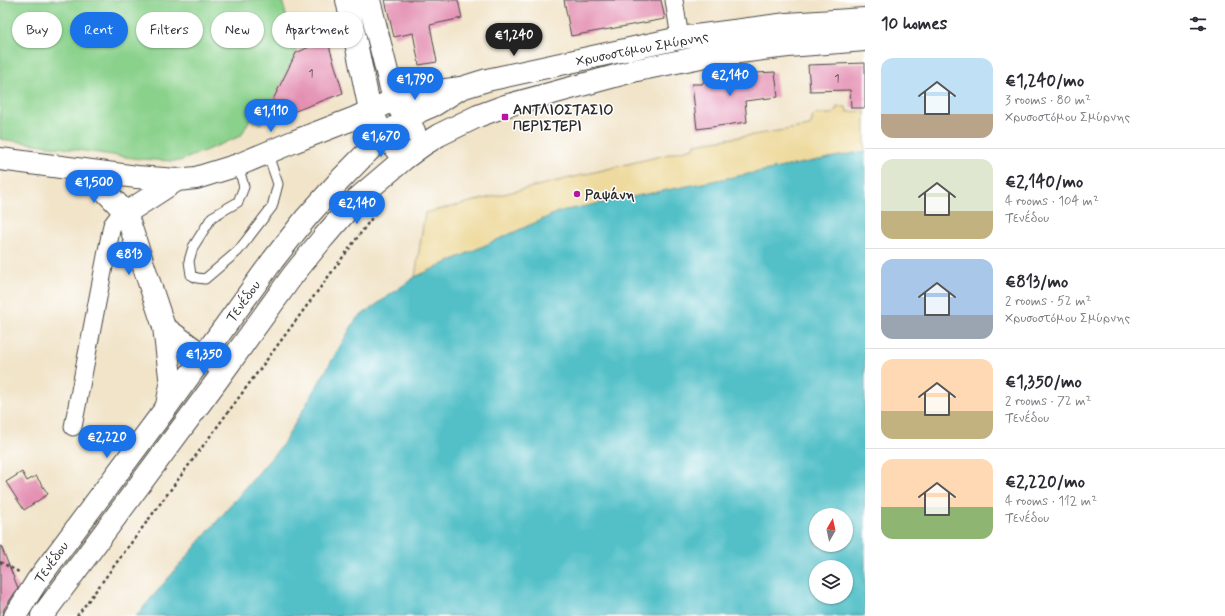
<!DOCTYPE html>
<meta charset="utf-8">
<style>
body{margin:0;font-family:Mynerve,sans-serif;background:#f2f2f3;color:#2b2b33;height:100vh;display:flex;flex-direction:column;font-size:15px;white-space:nowrap}
*{box-sizing:border-box;margin:0}
p{font-size:13px;color:#7c7c81}
.icon{flex:none;width:22px;height:22px;fill:none;stroke:currentColor;stroke-width:2;stroke-linecap:round;stroke-linejoin:round}
.map{position:relative;flex:1;overflow:hidden}
.details{display:flex;flex-direction:column;background:#fff;width:360px}
.details>*{flex:none}
.top-card{position:absolute;left:12px;top:12px;width:380px;height:36px;display:flex;gap:8px}
.needle{width:26px;rotate:9deg}
.buttons{position:absolute;left:809px;top:508px;display:grid;gap:8px}
.buttons a{display:grid;place-items:center;width:44px;height:44px;border-radius:50%;background:#fff;box-shadow:0 1px 3px #0004;font-size:20px}
.price{position:absolute;translate:-50% -34px;padding:0 9px;border-radius:14px;background:#1a73e8;color:#fff;font-size:13px;line-height:26px;filter:drop-shadow(0 1px 2px #0008)}
.price::after{content:'';position:absolute;left:50%;top:24px;width:12px;height:9px;margin-left:-6px;background:inherit;clip-path:polygon(0 0,100% 0,50% 100%)}
.price.current{background:#222;color:#fff}
ul{padding:0;list-style:none}
li{display:flex;align-items:center;gap:12px;height:100px;padding:0 16px}
li+li{border-top:1px solid #e1e1e2}
li span{display:grid;place-items:center;flex:none;width:112px;height:80px;border-radius:12px;color:#555}
li>.icon{margin-inline-start:auto}
span .icon{width:48px;height:48px;fill:#fffc;stroke-width:1}
li b{font-size:17px}
h2{display:flex;justify-content:space-between;align-items:center;height:48px;padding:0 16px;font-size:17px}
.tag{padding:0 14px;border-radius:18px;background:#fff;box-shadow:0 1px 3px #0004;font-size:14px;line-height:36px}
.tag.current{background:#1a73e8;color:#fff}
main{display:flex;flex:1;min-height:0}
.map>svg:first-child{display:block}
.green{fill:#8ad18b;stroke:#5a7e5b}
.sand{fill:#eeda9e;stroke:#8c8264}
.water{fill:#52c0c8;stroke:#3e767a;fill-rule:evenodd}
.building{fill:#e490b2}
.lines{fill:none;stroke-linecap:round;stroke-linejoin:round}
.service-casing{stroke:#494743;stroke-width:11}
.minor-casing{stroke:#494743;stroke-width:19}
.tertiary-casing{stroke:#494743;stroke-width:24}
.secondary-casing{stroke:#494743;stroke-width:24}
.path{stroke:#494743;stroke-width:2.5;stroke-dasharray:3 3;stroke-linecap:butt}
.service{stroke:#fff;stroke-width:9}
.minor{stroke:#fff;stroke-width:17}
.tertiary{stroke:#fff;stroke-width:22}
.secondary{stroke:#fff;stroke-width:22}
.poi-dot{fill:#b5179e;stroke:#fff;stroke-width:1.5}
.labels{text-anchor:middle;stroke-width:3;stroke-linejoin:round;paint-order:stroke}
.number-label{font-size:12px;fill:#59444d}
.street-label{font-size:14px;fill:#2b2b2b;stroke:#fff}
.poi-label{font-size:14px;font-weight:bold;fill:#2b2b2b;stroke:#fff;text-anchor:start}
</style>
<main>
<div class="map">
<svg width="865" height="616" viewBox="0 0 865 616">
<rect width="100%" height="100%" fill="#fff"/>
<filter id="ink" filterUnits="userSpaceOnUse"><feTurbulence type="fractalNoise" baseFrequency=".025" numOctaves="2"/><feDisplacementMap in="SourceGraphic" scale="8" xChannelSelector="R" yChannelSelector="G"/><feConvolveMatrix kernelMatrix="1 2 1 2 8 2 1 2 1" color-interpolation-filters="sRGB"/></filter>
<filter id="wash" filterUnits="userSpaceOnUse"><feTurbulence type="fractalNoise" baseFrequency=".012" numOctaves="4" result="noise"/><feDisplacementMap in="SourceGraphic" scale="16" xChannelSelector="R" yChannelSelector="G"/><feGaussianBlur stdDeviation="0.9" result="paint"/><feColorMatrix in="noise" values="0 0 0 0 0 0 0 0 0 0 0 0 0 0 0 0 0 1.4 0 .05"/><feComposite in="paint" operator="in"/></filter>
<g filter="url(#wash)">
<rect width="100%" height="100%" fill="#f1e4c9"/>
<path class="green" d="M 0,0 L 282,0 L 296,53 L 261,124 L 250,119 L 241,136 L 180,161 L 171,161 L 140,159 L 0,139 Z"/>
<path class="sand" d="M 837,107 L 846,107 L 847,112 L 865,111 L 865,151 L 561,211 L 415,277 L 425,213 L 694,148 L 695,144 L 810,126 L 811,124 L 813,116 L 818,114 L 832,114 L 835,112 Z"/>
<path class="water" d="M 865,151 L 865,616 L 136,616 L 283,444 L 356,319 L 415,277 L 561,211 ZM 816,515 L 846,515 L 846,545 L 816,545 ZM 816,567 L 846,567 L 846,597 L 816,597 Z"/>
<g id="blocks">
<path class="building" d="M 385,0 L 458,0 L 462,18 L 430,25 L 437,62 L 419,65 L 413,33 L 394,37 Z
M 564,0 L 661,0 L 665,19 L 571,36 Z
M 327,39 L 343,93 L 261,124 L 296,53 Z
M 865,63 L 865,108 L 851,108 L 850,90 L 810,91 L 808,65 Z
M 717,67 L 718,75 L 775,72 L 778,97 L 745,101 L 747,122 L 697,129 L 692,84 L 702,84 L 715,68 Z
M 22,472 L 27,481 L 36,476 L 48,494 L 24,510 L 6,482 Z
M 0,546 L 1,546 L 18,588 L 4,609 L 3,616 L 0,616 Z"/>
</g>
</g>
<g filter="url(#ink)">
<use href="#blocks" fill-opacity="0" stroke="#494743" stroke-width="1"/>
<g class="lines">
<defs>
<path id="service" d="M 238,165 L 244,187 L 238,202 L 212,217 L 193,247 L 189,261 L 191,275 L 197,278 L 205,279 L 238,251 L 272,207 L 278,184 L 267,152"/>
<path id="minor" d="M 674,0 L 680,38
M 73,427 L 112,225 L 118,217 L 126,213"/>
<path id="tertiary" d="M 347,0 L 370,110
M 369,0 L 394,100
M 0,159 L 137,177 L 177,180 L 196,178 L 238,165 L 293,142 L 355,118 L 394,100 L 416,94 L 461,88
M 86,171 L 126,213 L 164,327 L 194,349 L 224,369
M 126,213 L 177,180"/>
<path id="secondary" d="M 394,100 L 414,131
M 370,110 L 384,135 L 404,159
M 164,327 L 171,385 L 167,405
M 15,616 L 37,581 L 166,408 L 273,260 L 306,218 L 341,179 L 384,135 L 420,111 L 434,105 L 461,88 L 487,80 L 680,38 L 787,24 L 865,19
M 42,616 L 213,386 L 293,275 L 323,238 L 357,199 L 404,159 L 423,145 L 439,135 L 478,116 L 505,106 L 637,70 L 706,56 L 788,46 L 865,40"/>
</defs>
<use href="#service" class="service-casing"/>
<use href="#minor" class="minor-casing"/>
<use href="#tertiary" class="tertiary-casing"/>
<use href="#secondary" class="secondary-casing"/>
<path class="path" d="M 0,562 L 19,572
M 77,616 L 380,207"/>
<use href="#service" class="service"/>
<use href="#minor" class="minor"/>
<use href="#tertiary" class="tertiary"/>
<use href="#secondary" class="secondary"/>
</g>
</g>
<g class="poi-dot">
<rect x="501" y="113" width="8" height="8" rx="2"/>
<circle cx="577" cy="194" r="4"/>
</g>
<g class="labels">
<g class="number-label">
<text x="311" y="77">1</text>
<text x="837" y="82">1</text>
</g>
<g class="street-label">
<text transform="translate(642 48) rotate(-11)" y="5">Χρυσοστόμου Σμύρνης</text>
<text transform="translate(243 301) rotate(-54)" y="5">Τενέδου</text>
<text transform="translate(51 562) rotate(-54)" y="5">Τενέδου</text>
</g>
<g class="poi-label">
<text x="513" y="114">ΑΝΤΛΙΟΣΤΑΣΙΟ<tspan x="513" dy="16">ΠΕΡΙΣΤΕΡΙ</tspan></text>
<text x="585" y="199">Ραψάνη</text>
</g>
</g>
</svg>
<div class="buttons">
<a><svg class="needle" viewBox="-14 -14 28 28"><path d="M0-13l5 13h-10z" fill="#e53935"/><path d="M0 13l5-13h-10z" fill="#7c7c81"/></svg></a>
<a><svg class="icon" aria-label="layers" viewBox="0 0 24 24"><path d="M12 4l9 5-9 5-9-5zM3 14l9 5 9-5"/></svg></a>
</div>
<b class="price current" style="left:514px;top:57px">€1,240</b>
<b class="price" style="left:730px;top:97px">€2,140</b>
<b class="price" style="left:415px;top:101px">€1,790</b>
<b class="price" style="left:271px;top:133px">€1,110</b>
<b class="price" style="left:381px;top:158px">€1,670</b>
<b class="price" style="left:94px;top:204px">€1,500</b>
<b class="price" style="left:357px;top:225px">€2,140</b>
<b class="price" style="left:129px;top:276px">€813</b>
<b class="price" style="left:204px;top:376px">€1,350</b>
<b class="price" style="left:107px;top:459px">€2,220</b>
<div class="top-card">
<a class="tag">Buy</a>
<a class="tag current">Rent</a>
<a class="tag">Filters</a>
<a class="tag">New</a>
<a class="tag">Apartment</a>
</div>
</div>
<section class="details">
<h2>10 homes<svg class="icon" aria-label="filters" viewBox="0 0 24 24"><path d="M4 7h16M4 17h16"/><circle cx="9" cy="7" r="2"/><circle cx="15" cy="17" r="2"/></svg></h2>
<ul>
<li><span style="background:linear-gradient(#bfe0f5 70%,#b9a48a 0)"><svg class="icon" aria-label="home" viewBox="0 0 24 24"><path d="M3 11l9-7 9 7M6 9v11h12V9"/></svg></span><div><b>€1,240/mo</b><p>3 rooms · 80 m²</p><p>Χρυσοστόμου Σμύρνης</p></div></li>
<li><span style="background:linear-gradient(#dfe7d0 65%,#c2b280 0)"><svg class="icon" aria-label="home" viewBox="0 0 24 24"><path d="M3 11l9-7 9 7M6 9v11h12V9"/></svg></span><div><b>€2,140/mo</b><p>4 rooms · 104 m²</p><p>Τενέδου</p></div></li>
<li><span style="background:linear-gradient(#a9c7e8 70%,#9aa5b1 0)"><svg class="icon" aria-label="home" viewBox="0 0 24 24"><path d="M3 11l9-7 9 7M6 9v11h12V9"/></svg></span><div><b>€813/mo</b><p>2 rooms · 52 m²</p><p>Χρυσοστόμου Σμύρνης</p></div></li>
<li><span style="background:linear-gradient(#ffd9b3 65%,#c2b280 0)"><svg class="icon" aria-label="home" viewBox="0 0 24 24"><path d="M3 11l9-7 9 7M6 9v11h12V9"/></svg></span><div><b>€1,350/mo</b><p>2 rooms · 72 m²</p><p>Τενέδου</p></div></li>
<li><span style="background:linear-gradient(#ffd9b3 60%,#8fb573 0)"><svg class="icon" aria-label="home" viewBox="0 0 24 24"><path d="M3 11l9-7 9 7M6 9v11h12V9"/></svg></span><div><b>€2,220/mo</b><p>4 rooms · 112 m²</p><p>Τενέδου</p></div></li>
</ul>
</section>
</main>
